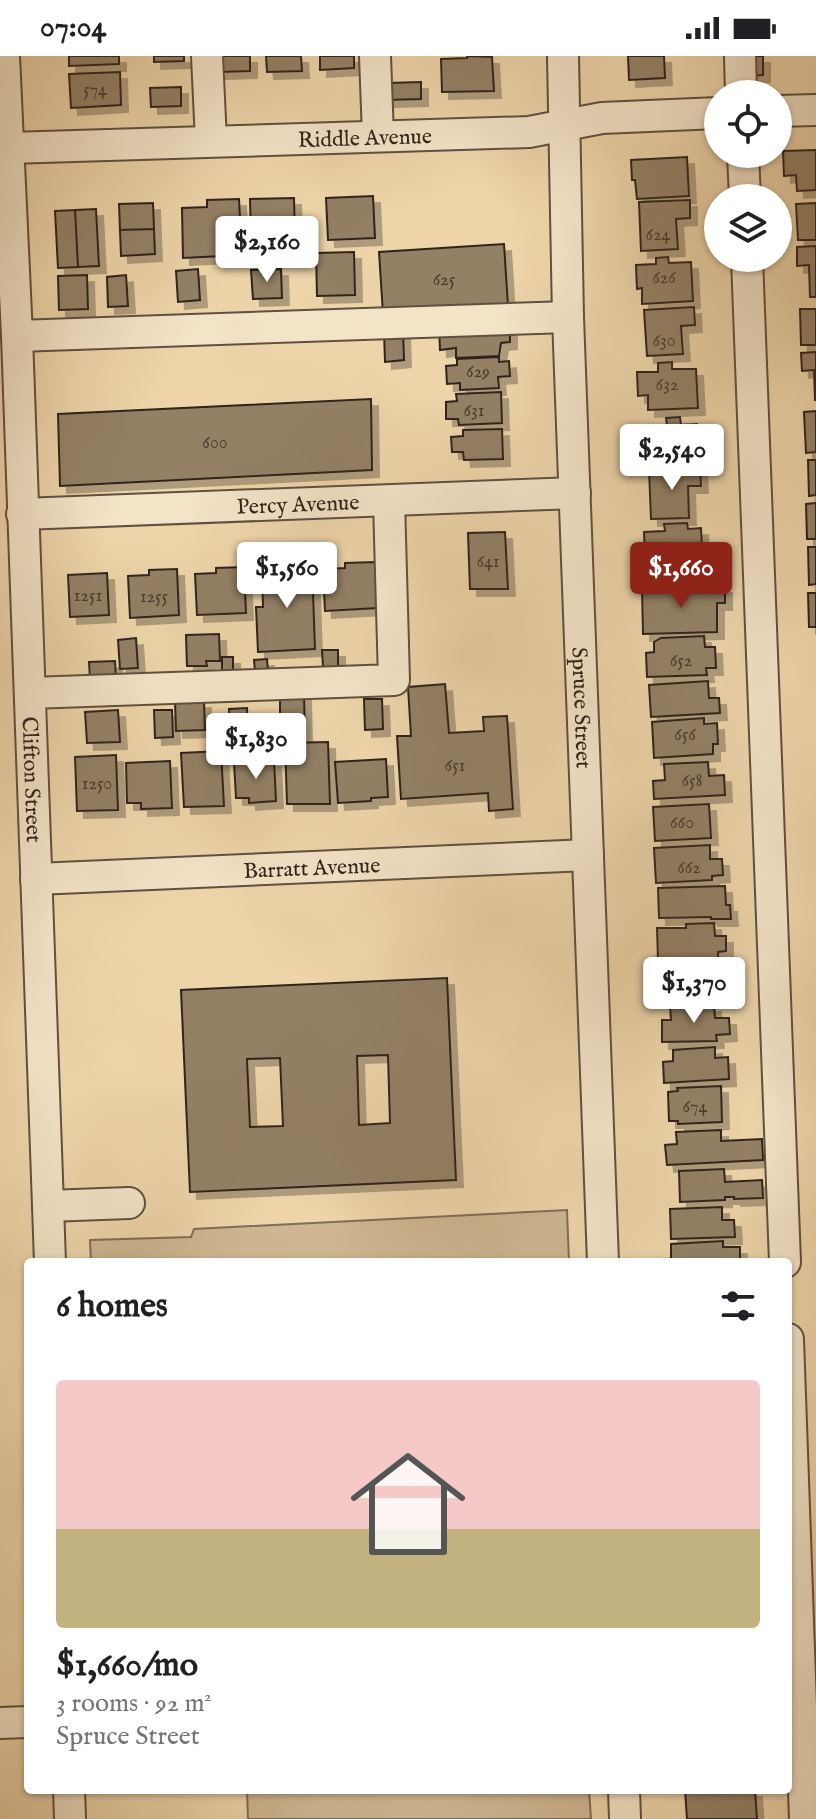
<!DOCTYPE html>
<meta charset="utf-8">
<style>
body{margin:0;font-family:"IM FELL English",serif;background:#f6f6f6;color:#202124;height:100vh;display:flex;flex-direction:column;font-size:30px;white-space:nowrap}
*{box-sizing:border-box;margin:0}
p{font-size:26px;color:#757577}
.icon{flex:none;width:44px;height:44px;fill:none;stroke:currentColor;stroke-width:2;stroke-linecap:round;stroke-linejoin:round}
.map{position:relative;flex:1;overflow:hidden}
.drawer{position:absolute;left:24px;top:1202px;width:768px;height:536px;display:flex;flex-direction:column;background:#fff;border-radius:8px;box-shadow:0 2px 6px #0004}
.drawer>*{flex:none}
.controls{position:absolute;left:704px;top:24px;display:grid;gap:16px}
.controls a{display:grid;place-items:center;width:88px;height:88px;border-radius:50%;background:#fff;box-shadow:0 2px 6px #0004;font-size:40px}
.price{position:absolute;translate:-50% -68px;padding:0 18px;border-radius:8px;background:#fff;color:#222;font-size:26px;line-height:52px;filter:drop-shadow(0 2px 4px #0008)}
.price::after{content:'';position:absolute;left:50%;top:48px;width:24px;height:18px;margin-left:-12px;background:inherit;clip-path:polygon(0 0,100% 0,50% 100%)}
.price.selected{background:#8f2418;color:#fff}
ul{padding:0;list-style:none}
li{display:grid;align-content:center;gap:16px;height:424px;padding:0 32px}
li span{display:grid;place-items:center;height:248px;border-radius:8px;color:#555}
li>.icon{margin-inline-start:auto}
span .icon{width:144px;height:144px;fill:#fffc;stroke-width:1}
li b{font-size:34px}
h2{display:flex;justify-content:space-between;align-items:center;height:96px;padding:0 32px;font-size:34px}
.status{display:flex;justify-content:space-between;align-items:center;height:56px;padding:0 40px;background:#fff;direction:ltr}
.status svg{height:22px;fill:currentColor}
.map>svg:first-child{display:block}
.green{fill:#cdb691;stroke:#7f6d56;stroke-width:2}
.building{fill:#938065;stroke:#31241c;stroke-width:2;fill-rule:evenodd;filter:url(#shadow)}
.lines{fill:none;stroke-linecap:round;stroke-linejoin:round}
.minor-casing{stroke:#60503f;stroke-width:34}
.minor{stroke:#f3e3c7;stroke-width:30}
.labels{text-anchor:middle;stroke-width:7;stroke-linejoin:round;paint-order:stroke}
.number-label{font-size:18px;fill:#4a3b2e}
.street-label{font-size:22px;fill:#31241c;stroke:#f3e3c7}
</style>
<div class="status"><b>07:04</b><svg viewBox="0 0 49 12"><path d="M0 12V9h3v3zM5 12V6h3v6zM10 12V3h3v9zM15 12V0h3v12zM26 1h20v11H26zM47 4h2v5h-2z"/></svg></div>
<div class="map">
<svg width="816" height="1763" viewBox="0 0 816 1763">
<defs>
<filter id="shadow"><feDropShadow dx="7" dy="7" stdDeviation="0" flood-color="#0004"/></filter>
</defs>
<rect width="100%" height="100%" fill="#edd4a9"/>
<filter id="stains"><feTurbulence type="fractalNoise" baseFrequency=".0025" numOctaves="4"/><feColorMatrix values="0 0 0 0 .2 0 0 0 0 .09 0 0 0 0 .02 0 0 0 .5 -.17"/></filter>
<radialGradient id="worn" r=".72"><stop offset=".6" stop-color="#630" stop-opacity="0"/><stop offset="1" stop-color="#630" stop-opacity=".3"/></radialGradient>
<path class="green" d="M 567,1154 L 569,1206 L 91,1206 L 90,1184 L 191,1181 L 194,1173 Z
M 247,1734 L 589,1734 L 591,1763 L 248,1763 Z"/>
<path class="building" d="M 69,0 L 119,0 L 119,8 L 69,10 Z
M 154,0 L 184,0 L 184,5 L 154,6 Z
M 218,0 L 250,0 L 250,15 L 219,16 Z
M 266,0 L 301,0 L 302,15 L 267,16 Z
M 320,0 L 354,0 L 354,12 L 320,14 Z
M 467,0 L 492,1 L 494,35 L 442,36 L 441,3 L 467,2 Z
M 628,0 L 664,0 L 665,22 L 629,24 Z
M 747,0 L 763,0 L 763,19 L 748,20 Z
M 120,16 L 121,49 L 71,52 L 69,18 Z
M 421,26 L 421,43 L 387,44 L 387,27 Z
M 181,31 L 181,50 L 151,51 L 150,32 Z
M 816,94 L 816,134 L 797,135 L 796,119 L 784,120 L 783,95 Z
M 687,101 L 689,140 L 637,143 L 635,124 L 632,124 L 631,104 Z
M 373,140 L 375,182 L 328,184 L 326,142 Z
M 294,142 L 295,180 L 251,181 L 250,143 Z
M 239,143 L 242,199 L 183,202 L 182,152 L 207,151 L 207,144 Z
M 690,144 L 690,162 L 676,163 L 678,193 L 641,195 L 639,146 Z
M 153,147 L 154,173 L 120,174 L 119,148 Z
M 816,147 L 816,184 L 798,184 L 796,148 Z
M 96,153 L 99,210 L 78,211 L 75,154 Z
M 75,154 L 78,211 L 58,212 L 55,155 Z
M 154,173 L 155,198 L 121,200 L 120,174 Z
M 504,188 L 508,250 L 383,258 L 379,196 Z
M 816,190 L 816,241 L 810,241 L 809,209 L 797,210 L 797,191 Z
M 354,196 L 355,239 L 317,240 L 316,197 Z
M 668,201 L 669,207 L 691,206 L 693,245 L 642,248 L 642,232 L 637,233 L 636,209 L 656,208 L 656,202 Z
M 198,213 L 200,244 L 178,246 L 176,215 Z
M 281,213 L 282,242 L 253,243 L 251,214 Z
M 87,219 L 88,253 L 59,254 L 58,220 Z
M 126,219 L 128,250 L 108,251 L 107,221 Z
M 694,251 L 695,269 L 681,270 L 683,298 L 647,300 L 644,254 Z
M 800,253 L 816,253 L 816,289 L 801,289 Z
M 439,270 L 510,271 L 510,286 L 501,287 L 499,300 L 456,302 L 456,292 L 440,294 Z
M 384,275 L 403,275 L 404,304 L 385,306 Z
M 816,296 L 816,344 L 815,344 L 814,314 L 802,315 L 801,297 Z
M 499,301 L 499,306 L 509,305 L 510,320 L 498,321 L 499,332 L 460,334 L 460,327 L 447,328 L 446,310 L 457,309 L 457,303 Z
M 672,306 L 672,313 L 696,313 L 698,352 L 648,354 L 648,339 L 638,340 L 637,316 L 658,316 L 658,307 Z
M 501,336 L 502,367 L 459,369 L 458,363 L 446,363 L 446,346 L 457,345 L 456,338 Z
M 371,343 L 372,414 L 60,430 L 58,358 Z
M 816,355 L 816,396 L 806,397 L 804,356 Z
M 680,361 L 681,369 L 697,368 L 699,405 L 637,409 L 636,390 L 649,389 L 648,370 L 667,369 L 666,362 Z
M 502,373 L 503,403 L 464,404 L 463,396 L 452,396 L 451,381 L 463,380 L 463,374 Z
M 808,404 L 816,404 L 816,439 L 809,440 Z
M 700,412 L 701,430 L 688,430 L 689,462 L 651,463 L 649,414 Z
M 816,447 L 816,483 L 807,483 L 806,448 Z
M 687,467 L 688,473 L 701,472 L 703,512 L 653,513 L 652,498 L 645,498 L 644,476 L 665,475 L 664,468 Z
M 505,476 L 508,533 L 470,533 L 468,477 Z
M 808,491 L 816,491 L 816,528 L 809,529 Z
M 376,506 L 378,552 L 325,555 L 323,513 L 345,512 L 345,507 Z
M 312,508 L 315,593 L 258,596 L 256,551 L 263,551 L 262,516 L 283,515 L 283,509 Z
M 244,511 L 246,557 L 197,559 L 195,518 L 216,517 L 216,512 Z
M 177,513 L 179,559 L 130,562 L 128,520 L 149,519 L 149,514 Z
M 107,517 L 109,559 L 70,561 L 68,519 Z
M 725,530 L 725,547 L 717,547 L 717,576 L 643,578 L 642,533 Z
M 808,537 L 816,537 L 816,571 L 809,571 Z
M 219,578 L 220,605 L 206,605 L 207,610 L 187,610 L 186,579 Z
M 704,580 L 705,591 L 715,591 L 716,612 L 706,612 L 707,619 L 647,621 L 646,597 L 654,596 L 654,586 L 661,582 Z
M 136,582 L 138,612 L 120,613 L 118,584 Z
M 322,594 L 338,594 L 338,611 L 323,611 Z
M 222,601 L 233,601 L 233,616 L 222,616 Z
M 267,603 L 268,614 L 255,615 L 254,604 Z
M 115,605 L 116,622 L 90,624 L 89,606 Z
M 708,625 L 709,642 L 719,642 L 720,657 L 651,661 L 649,629 Z
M 445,628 L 449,677 L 484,675 L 483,661 L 507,660 L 513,753 L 489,755 L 488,737 L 401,743 L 397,680 L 411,680 L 408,631 Z
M 280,638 L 304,638 L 305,680 L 280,680 Z
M 364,643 L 382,643 L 383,673 L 365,674 Z
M 204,645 L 205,674 L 176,675 L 175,646 Z
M 247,652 L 248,679 L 230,679 L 229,653 Z
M 118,654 L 120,686 L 87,687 L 85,656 Z
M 154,654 L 172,654 L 173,681 L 155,682 Z
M 704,662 L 704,668 L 717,667 L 718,688 L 713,688 L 713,698 L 654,702 L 652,666 Z
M 328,686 L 330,748 L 287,748 L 285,687 Z
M 221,695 L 224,750 L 184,751 L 181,697 Z
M 116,699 L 118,754 L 77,755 L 75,701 Z
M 386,703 L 388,741 L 371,742 L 371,745 L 338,747 L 335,706 Z
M 274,704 L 276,745 L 249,747 L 249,742 L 236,742 L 234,706 Z
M 170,705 L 172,752 L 141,753 L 141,747 L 127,747 L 126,707 Z
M 708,706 L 709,720 L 724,719 L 725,739 L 654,743 L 653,725 L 665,724 L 664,708 Z
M 709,748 L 711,782 L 655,785 L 653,751 Z
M 710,789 L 710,803 L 722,803 L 723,819 L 712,820 L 712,824 L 656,827 L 654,792 Z
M 725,830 L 726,849 L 730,849 L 731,863 L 711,863 L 711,861 L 659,862 L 658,832 Z
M 714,867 L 715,880 L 726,880 L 726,895 L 718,896 L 718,903 L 658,905 L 657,872 L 686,872 L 686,868 Z
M 714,910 L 715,920 L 725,919 L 726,937 L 716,937 L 716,942 L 661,945 L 660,912 Z
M 447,922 L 456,1124 L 190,1136 L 181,934 ZM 388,999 L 390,1067 L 359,1069 L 357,1000 ZM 280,1002 L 283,1070 L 250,1071 L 247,1003 Z
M 714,949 L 715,962 L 729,962 L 730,978 L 716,979 L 717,985 L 662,986 L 662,964 L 671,964 L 670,950 Z
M 715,991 L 715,1002 L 728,1001 L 729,1023 L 664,1027 L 663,1006 L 673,1005 L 673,994 Z
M 721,1030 L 722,1066 L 678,1068 L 678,1065 L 669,1065 L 668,1036 L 678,1035 L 677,1032 Z
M 721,1074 L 721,1085 L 762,1083 L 763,1104 L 667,1109 L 665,1089 L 677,1088 L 676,1076 Z
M 724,1113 L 725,1126 L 762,1124 L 763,1142 L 734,1143 L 734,1141 L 725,1141 L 725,1144 L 680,1146 L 679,1115 Z
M 722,1151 L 722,1164 L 734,1164 L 735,1181 L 671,1183 L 670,1153 Z
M 723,1185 L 723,1191 L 740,1191 L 740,1206 L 671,1206 L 671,1188 Z
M 685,1734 L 755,1734 L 757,1763 L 687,1763 Z"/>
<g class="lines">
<defs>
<g id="minor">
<path id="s1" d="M 4,0 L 17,280 L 50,1206"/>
<path d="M 207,0 L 211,85"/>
<path d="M 375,0 L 378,80"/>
<path id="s2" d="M 563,0 L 568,261 L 603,1206"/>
<path d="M 740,0 L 741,38"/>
<path d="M 778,55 L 816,54"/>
<path id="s3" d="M 9,92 L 529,76 L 602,62 L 718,57"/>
<path d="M 743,98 L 745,142"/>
<path d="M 747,202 L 785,1206"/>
<path d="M 17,280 L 568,261"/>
<path id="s4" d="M 22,458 L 575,437"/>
<path d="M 30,637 L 394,624 L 389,445"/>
<path id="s5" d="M 36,823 L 588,799"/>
<path d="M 48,1150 L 129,1147"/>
<path d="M 788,1283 L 805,1763"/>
<path d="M 0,1667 L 28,1666"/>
<path d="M 69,1734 L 70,1763"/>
<path d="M 624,1734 L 625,1763"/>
</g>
</defs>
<use href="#minor" class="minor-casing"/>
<use href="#minor" class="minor"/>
</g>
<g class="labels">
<g class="number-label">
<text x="95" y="39">574</text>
<text x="658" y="184">624</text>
<text x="664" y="227">626</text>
<text x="444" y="229">625</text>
<text x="664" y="290">630</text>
<text x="478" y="321">629</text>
<text x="667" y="334">632</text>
<text x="474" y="360">631</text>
<text x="215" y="392">600</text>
<text x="488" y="511">641</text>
<text x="88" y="545">1251</text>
<text x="154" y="546">1255</text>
<text x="681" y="610">652</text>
<text x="685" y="684">656</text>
<text x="455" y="715">651</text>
<text x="692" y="730">658</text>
<text x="97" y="733">1250</text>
<text x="682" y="772">660</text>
<text x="689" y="817">662</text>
<text x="695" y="1056">674</text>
</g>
<g class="street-label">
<text dy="8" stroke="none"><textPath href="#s3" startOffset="356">Riddle Avenue</textPath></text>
<text dy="8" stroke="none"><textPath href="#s4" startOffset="276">Percy Avenue</textPath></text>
<text dy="8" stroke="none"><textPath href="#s2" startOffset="652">Spruce Street</textPath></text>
<text dy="8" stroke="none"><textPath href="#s1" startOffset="724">Clifton Street</textPath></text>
<text dy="8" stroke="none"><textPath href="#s5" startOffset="276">Barratt Avenue</textPath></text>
</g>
</g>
<rect width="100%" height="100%" filter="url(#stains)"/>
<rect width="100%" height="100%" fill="url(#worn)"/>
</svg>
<div class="controls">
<a><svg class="icon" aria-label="locate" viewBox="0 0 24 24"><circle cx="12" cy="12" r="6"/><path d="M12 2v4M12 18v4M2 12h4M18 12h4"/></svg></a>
<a><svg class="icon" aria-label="layers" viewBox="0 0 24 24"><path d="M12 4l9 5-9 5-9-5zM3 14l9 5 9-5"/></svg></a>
</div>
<b class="price" style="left:267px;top:228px">$2,160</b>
<b class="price" style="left:672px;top:436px">$2,540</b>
<b class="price" style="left:287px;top:554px">$1,560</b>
<b class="price selected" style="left:681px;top:554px">$1,660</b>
<b class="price" style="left:256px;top:725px">$1,830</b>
<b class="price" style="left:694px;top:969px">$1,370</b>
<section class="drawer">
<h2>6 homes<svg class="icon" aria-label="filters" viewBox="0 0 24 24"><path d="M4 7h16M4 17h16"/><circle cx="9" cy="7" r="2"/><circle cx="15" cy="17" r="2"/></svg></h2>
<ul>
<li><span style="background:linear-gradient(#f6c9c9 60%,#c2b280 0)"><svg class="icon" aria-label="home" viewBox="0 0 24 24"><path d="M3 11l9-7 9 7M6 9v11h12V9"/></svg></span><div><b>$1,660/mo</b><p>3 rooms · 92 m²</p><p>Spruce Street</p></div></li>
</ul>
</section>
</div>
